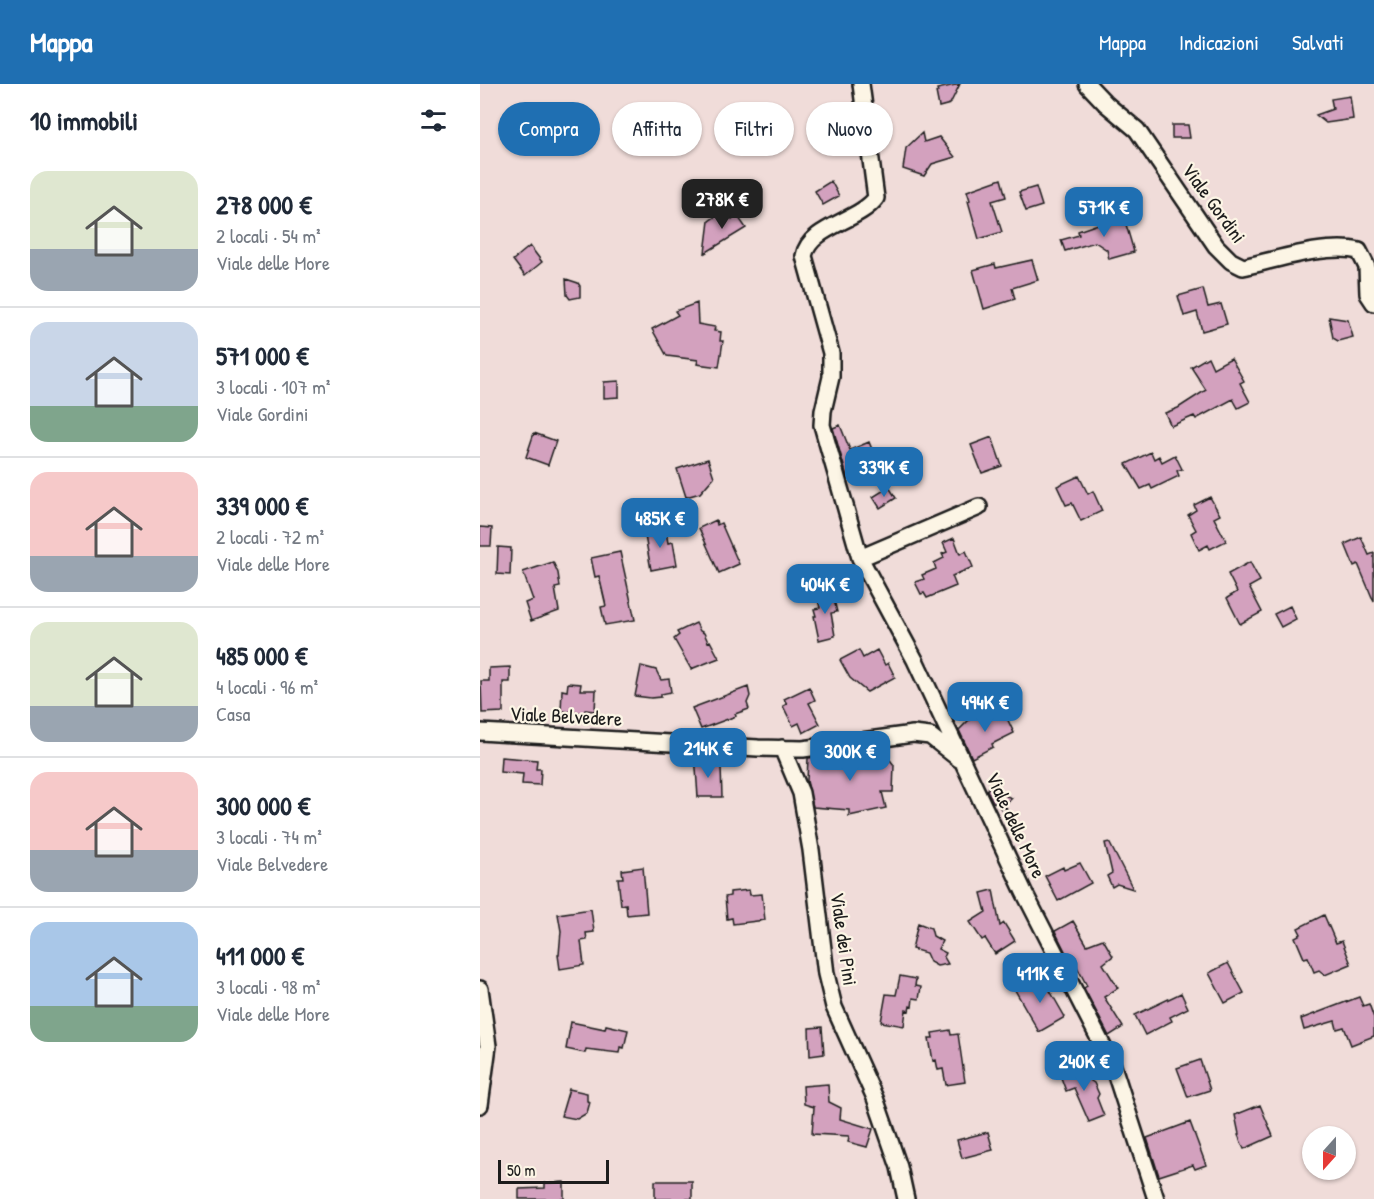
<!DOCTYPE html>
<html lang="it">
<meta charset="utf-8">
<style>
body{margin:0;font-family:"Patrick Hand",sans-serif;background:#f6f6f7;color:#1f2937;height:100vh;display:flex;flex-direction:column;font-size:22px;white-space:nowrap}
*{box-sizing:border-box;margin:0}
p{font-size:20px;color:#747a83}
.icon{flex:none;width:33px;height:33px;fill:none;stroke:currentColor;stroke-width:2;stroke-linecap:round;stroke-linejoin:round}
.map{position:relative;flex:1;overflow:hidden}
.panel{display:flex;flex-direction:column;background:#fff;width:480px}
.panel>*{flex:none}
.hud{position:absolute;left:18px;top:18px;width:570px;height:54px;display:flex;gap:12px}
.needle{width:39px;rotate:201deg}
.controls{position:absolute;left:822px;top:1042px;display:grid;gap:12px}
.controls a{display:grid;place-items:center;width:54px;height:54px;border-radius:50%;background:#fff;box-shadow:0 2px 4px #0004;font-size:30px}
.scale{position:absolute;left:18px;bottom:15px;width:111px;box-sizing:border-box;padding-left:6px;border:3px solid #1c1c1c;border-top:0;font-size:16px;line-height:21px;white-space:nowrap;color:#1c1c1c;-webkit-text-stroke:4px #fcf5e5;paint-order:stroke}
.price{position:absolute;translate:-50% -51px;padding:0 14px;border-radius:12px;background:#1f6fb2;color:#fff;font-size:20px;line-height:39px;filter:drop-shadow(0 2px 3px #0008)}
.price::after{content:'';position:absolute;left:50%;top:36px;width:18px;height:14px;margin-left:-9px;background:inherit;clip-path:polygon(0 0,100% 0,50% 100%)}
.price.active{background:#222;color:#fff}
ul{padding:0;list-style:none}
li{display:flex;align-items:center;gap:18px;height:150px;padding:0 30px}
li+li{border-top:2px solid #e0e1e3}
li span{display:grid;place-items:center;flex:none;width:168px;height:120px;border-radius:18px;color:#555}
li>.icon{margin-inline-start:auto}
span .icon{width:72px;height:72px;fill:#fffc;stroke-width:1}
li b{font-size:26px}
h2{display:flex;justify-content:space-between;align-items:center;height:72px;padding:0 30px;font-size:26px}
.tag{padding:0 21px;border-radius:27px;background:#fff;box-shadow:0 2px 4px #0004;font-size:21px;line-height:54px}
.tag.active{background:#1f6fb2;color:#fff}
header{display:flex;align-items:center;gap:36px;box-sizing:border-box;height:84px;padding:0 30px;background:#1f6fb2;color:#fff}
header strong{font-size:28px}
nav{display:flex;gap:33px;margin-inline-start:auto;font-size:21px}
main{display:flex;flex:1;min-height:0}
.map>svg:first-child{display:block}
.building{fill:#d3a1be;stroke:#1c1c1c;stroke-width:1.5}
.lines{fill:none;stroke-linecap:round;stroke-linejoin:round}
.minor-casing{stroke:#1c1c1c;stroke-width:20}
.minor{stroke:#fcf5e5;stroke-width:15}
.labels{text-anchor:middle;stroke-width:4.5;stroke-linejoin:round;paint-order:stroke}
.street-label{font-size:20px;fill:#1c1c1c;stroke:#fcf5e5}
</style>
<header>
<strong>Mappa</strong>
<nav><a>Mappa</a><a>Indicazioni</a><a>Salvati</a></nav>
</header>
<main>
<section class="panel">
<h2>10 immobili<svg class="icon" aria-label="filters" viewBox="0 0 24 24"><path d="M4 7h16M4 17h16"/><circle cx="9" cy="7" r="2"/><circle cx="15" cy="17" r="2"/></svg></h2>
<ul>
<li><span style="background:linear-gradient(#dfe7d0 65%,#9aa5b1 0)"><svg class="icon" aria-label="home" viewBox="0 0 24 24"><path d="M3 11l9-7 9 7M6 9v11h12V9"/></svg></span><div><b>278 000 €</b><p>2 locali · 54 m²</p><p>Viale delle More</p></div></li>
<li><span style="background:linear-gradient(#c9d6e8 70%,#7fa58c 0)"><svg class="icon" aria-label="home" viewBox="0 0 24 24"><path d="M3 11l9-7 9 7M6 9v11h12V9"/></svg></span><div><b>571 000 €</b><p>3 locali · 107 m²</p><p>Viale Gordini</p></div></li>
<li><span style="background:linear-gradient(#f6c9c9 70%,#9aa5b1 0)"><svg class="icon" aria-label="home" viewBox="0 0 24 24"><path d="M3 11l9-7 9 7M6 9v11h12V9"/></svg></span><div><b>339 000 €</b><p>2 locali · 72 m²</p><p>Viale delle More</p></div></li>
<li><span style="background:linear-gradient(#dfe7d0 70%,#9aa5b1 0)"><svg class="icon" aria-label="home" viewBox="0 0 24 24"><path d="M3 11l9-7 9 7M6 9v11h12V9"/></svg></span><div><b>485 000 €</b><p>4 locali · 96 m²</p><p>Casa</p></div></li>
<li><span style="background:linear-gradient(#f6c9c9 65%,#9aa5b1 0)"><svg class="icon" aria-label="home" viewBox="0 0 24 24"><path d="M3 11l9-7 9 7M6 9v11h12V9"/></svg></span><div><b>300 000 €</b><p>3 locali · 74 m²</p><p>Viale Belvedere</p></div></li>
<li><span style="background:linear-gradient(#a9c7e8 70%,#7fa58c 0)"><svg class="icon" aria-label="home" viewBox="0 0 24 24"><path d="M3 11l9-7 9 7M6 9v11h12V9"/></svg></span><div><b>411 000 €</b><p>3 locali · 98 m²</p><p>Viale delle More</p></div></li>
</ul>
</section>
<div class="map">
<svg width="894" height="1115" viewBox="0 0 894 1115">
<rect width="100%" height="100%" fill="#f0dcd9"/>
<filter id="ink" filterUnits="userSpaceOnUse"><feTurbulence type="fractalNoise" baseFrequency=".0167" numOctaves="2"/><feDisplacementMap in="SourceGraphic" scale="12" xChannelSelector="R" yChannelSelector="G"/><feConvolveMatrix kernelMatrix="1 2 1 2 8 2 1 2 1" color-interpolation-filters="sRGB"/></filter>
<g filter="url(#ink)">
<path class="building" d="M 480,0 L 470,20 L 459,23 L 456,8 L 458,8 L 457,5 Z
M 870,12 L 873,35 L 846,39 L 836,31 L 853,25 L 851,15 Z
M 692,41 L 708,41 L 710,54 L 692,54 Z
M 442,49 L 444,58 L 459,53 L 475,73 L 452,80 L 444,92 L 423,85 L 426,64 Z
M 521,95 L 526,113 L 512,117 L 522,148 L 499,155 L 488,117 L 490,116 L 487,107 Z
M 351,97 L 359,112 L 343,121 L 335,107 Z
M 556,103 L 562,122 L 546,127 L 539,108 Z
M 242,128 L 252,135 L 257,131 L 266,144 L 225,169 L 229,137 Z
M 638,133 L 645,137 L 654,168 L 629,175 L 627,166 L 615,158 L 585,167 L 581,156 L 599,151 L 598,147 Z
M 50,162 L 62,178 L 45,192 L 33,176 Z
M 552,176 L 558,196 L 532,204 L 535,215 L 504,225 L 493,186 L 515,180 L 516,184 Z
M 86,195 L 98,199 L 100,202 L 100,213 L 90,215 L 87,211 Z
M 723,205 L 728,223 L 741,220 L 747,240 L 722,247 L 717,228 L 704,232 L 698,212 Z
M 217,219 L 218,240 L 235,243 L 234,247 L 241,248 L 240,257 L 243,257 L 239,283 L 217,280 L 218,276 L 187,272 L 172,245 L 198,231 L 195,227 Z
M 849,233 L 868,236 L 873,253 L 858,257 L 853,254 Z
M 728,273 L 733,284 L 751,274 L 764,297 L 760,299 L 770,318 L 758,324 L 753,315 L 716,335 L 714,332 L 691,342 L 685,329 L 698,324 L 726,306 L 711,283 Z
M 139,297 L 139,313 L 124,314 L 124,298 Z
M 360,341 L 370,366 L 389,358 L 401,387 L 373,396 L 373,394 L 368,396 L 353,344 Z
M 54,349 L 76,357 L 68,381 L 46,373 Z
M 512,353 L 522,382 L 502,389 L 491,361 Z
M 671,368 L 674,375 L 679,372 L 682,378 L 695,371 L 702,385 L 697,387 L 699,392 L 672,405 L 670,401 L 661,405 L 646,380 Z
M 228,375 L 234,393 L 220,409 L 206,413 L 197,385 Z
M 599,392 L 608,410 L 613,407 L 622,427 L 601,437 L 592,419 L 586,421 L 577,402 Z
M 409,403 L 416,414 L 400,424 L 393,413 Z
M 730,413 L 740,431 L 734,434 L 746,457 L 730,465 L 728,461 L 719,466 L 711,449 L 716,446 L 708,431 L 716,426 L 714,421 Z
M 236,436 L 237,441 L 241,439 L 259,480 L 239,489 L 219,444 Z
M 185,442 L 188,459 L 193,458 L 197,481 L 171,486 L 164,446 Z
M 0,443 L 12,444 L 11,462 L 0,462 Z
M 881,453 L 889,471 L 894,469 L 894,518 L 878,480 L 874,482 L 865,460 Z
M 474,454 L 480,470 L 486,467 L 493,483 L 472,492 L 476,502 L 447,514 L 444,509 L 441,510 L 435,498 L 444,495 L 442,491 L 456,485 L 454,479 L 464,474 L 462,470 L 467,468 L 463,459 Z
M 18,463 L 31,464 L 30,491 L 17,490 Z
M 140,468 L 155,536 L 125,541 L 121,523 L 126,522 L 119,492 L 115,493 L 111,474 Z
M 73,478 L 78,489 L 80,503 L 75,504 L 79,527 L 51,537 L 45,519 L 53,516 L 43,488 Z
M 770,478 L 780,497 L 769,503 L 782,528 L 760,540 L 747,514 L 757,508 L 748,490 Z
M 348,504 L 350,517 L 354,516 L 357,528 L 351,529 L 355,552 L 339,556 L 334,532 L 336,532 L 334,525 L 340,524 L 336,507 Z
M 810,522 L 816,535 L 801,543 L 794,530 Z
M 216,539 L 220,547 L 224,549 L 228,558 L 230,557 L 239,574 L 211,585 L 194,555 L 199,551 L 197,548 Z
M 379,566 L 383,574 L 397,566 L 405,581 L 408,579 L 415,593 L 387,608 L 370,594 L 360,576 Z
M 161,582 L 176,586 L 181,596 L 189,595 L 191,608 L 181,610 L 181,613 L 171,614 L 155,612 Z
M 30,583 L 30,598 L 23,598 L 23,628 L 2,629 L 1,597 L 9,597 L 9,584 Z
M 88,599 L 101,600 L 100,606 L 116,606 L 115,627 L 105,626 L 105,629 L 81,627 L 82,606 L 87,607 Z
M 268,603 L 270,612 L 267,619 L 269,625 L 255,630 L 256,632 L 221,645 L 212,624 Z
M 329,603 L 335,616 L 329,619 L 340,640 L 323,649 L 319,639 L 313,642 L 303,622 L 307,620 L 304,615 Z
M 524,628 L 534,649 L 512,660 L 513,663 L 492,674 L 479,646 L 493,632 L 501,629 L 505,638 Z
M 371,669 L 407,672 L 414,681 L 413,708 L 402,708 L 406,724 L 369,732 L 369,726 L 333,723 L 327,697 L 328,674 Z
M 215,670 L 227,671 L 227,684 L 241,683 L 242,713 L 218,713 Z
M 21,673 L 57,676 L 56,685 L 61,685 L 60,701 L 42,700 L 43,690 L 20,688 Z
M 514,695 L 521,710 L 532,714 L 525,721 L 527,725 L 523,723 L 521,725 L 518,720 L 513,718 L 507,706 Z
M 629,758 L 646,791 L 653,805 L 637,800 L 632,803 L 627,792 L 632,789 L 625,759 Z
M 600,779 L 611,799 L 578,817 L 565,792 L 583,783 L 584,786 Z
M 163,783 L 167,829 L 147,831 L 146,820 L 141,821 L 138,794 L 143,794 L 142,786 Z
M 269,806 L 270,811 L 282,810 L 285,836 L 253,840 L 252,834 L 247,835 L 245,813 L 250,812 L 250,808 Z
M 513,806 L 520,842 L 524,839 L 535,857 L 515,870 L 505,854 L 502,856 L 490,838 L 506,828 L 501,809 Z
M 111,825 L 114,848 L 106,849 L 107,856 L 101,857 L 104,881 L 80,885 L 78,871 L 79,871 L 81,847 L 78,830 Z
M 844,831 L 856,859 L 862,857 L 871,880 L 845,891 L 839,886 L 834,888 L 828,873 L 824,874 L 815,853 L 821,850 L 818,844 Z
M 593,837 L 607,861 L 623,855 L 633,872 L 623,880 L 638,904 L 624,913 L 643,943 L 629,952 L 604,904 L 607,902 L 594,877 L 591,879 L 575,847 Z
M 438,839 L 451,844 L 453,852 L 462,857 L 458,865 L 466,869 L 464,873 L 468,880 L 457,882 L 450,878 L 446,869 L 432,865 Z
M 748,879 L 764,909 L 745,919 L 729,889 Z
M 561,891 L 585,933 L 559,948 L 535,906 Z
M 420,892 L 436,895 L 435,902 L 441,903 L 439,915 L 433,914 L 432,923 L 430,922 L 429,927 L 426,926 L 424,942 L 401,938 L 406,910 L 416,911 Z
M 701,909 L 708,924 L 690,933 L 692,937 L 665,951 L 655,931 Z
M 879,913 L 883,922 L 889,920 L 894,934 L 894,952 L 871,961 L 864,943 L 857,945 L 855,937 L 824,946 L 821,935 Z
M 91,938 L 125,945 L 126,941 L 148,946 L 144,964 L 140,963 L 139,969 L 106,965 L 105,969 L 86,965 Z
M 342,943 L 344,970 L 330,972 L 329,944 Z
M 470,946 L 471,951 L 478,950 L 485,998 L 466,1001 L 463,985 L 458,986 L 456,976 L 453,977 L 449,954 L 453,954 L 452,949 Z
M 720,976 L 730,1006 L 708,1013 L 697,984 Z
M 602,982 L 605,988 L 608,990 L 611,997 L 614,999 L 619,1010 L 617,1014 L 624,1032 L 609,1038 L 594,1004 L 586,1007 L 580,991 Z
M 348,1000 L 349,1018 L 361,1024 L 360,1035 L 393,1045 L 387,1063 L 368,1058 L 369,1052 L 332,1050 L 334,1023 L 324,1020 L 323,1002 Z
M 89,1005 L 107,1009 L 107,1017 L 110,1018 L 107,1029 L 97,1035 L 81,1032 Z
M 780,1021 L 793,1052 L 764,1065 L 758,1051 L 759,1050 L 755,1031 Z
M 710,1038 L 726,1081 L 715,1085 L 713,1081 L 679,1092 L 667,1054 Z
M 508,1048 L 513,1066 L 482,1074 L 477,1056 Z
M 175,1097 L 212,1097 L 212,1115 L 175,1115 Z
M 84,1098 L 84,1115 L 39,1115 L 39,1105 L 65,1104 L 65,1099 Z"/>
<g class="lines">
<defs>
<path id="minor" d="M 381,0 L 396,114 C 379,137 329,143 324,172 L 351,269 L 351,293 L 343,327 L 342,341 L 380,474 L 435,576 L 544,808 L 633,982 L 676,1115
M 607,0 L 626,20 L 657,46 L 736,162 L 751,177 L 763,183 C 795,176 848,159 879,167 L 887,183 L 888,210 L 894,219
M 380,474 L 499,423
M 0,648 L 278,664 L 323,665 L 433,650 L 450,652 L 479,675
M 302,664 L 321,709 L 331,766 L 346,890 L 354,923 L 395,1014 L 419,1083 L 426,1115
M 0,905 L 8,962 L 0,1021"/>
</defs>
<use href="#minor" class="minor-casing"/>
<use href="#minor" class="minor"/>
</g>
</g>
<g class="labels">
<g class="street-label">
<text transform="translate(734 119) rotate(54)" y="7">Viale Gordini</text>
<text transform="translate(86 632) rotate(3)" y="7">Viale Belvedere</text>
<text transform="translate(536 741) rotate(65)" y="7">Viale delle More</text>
<text transform="translate(364 855) rotate(82)" y="7">Viale dei Pini</text>
</g>
</g>
</svg>
<div class="controls">
<a><svg class="needle" viewBox="-14 -14 28 28"><path d="M0-13l5 13h-10z" fill="#e53935"/><path d="M0 13l5-13h-10z" fill="#747a83"/></svg></a>
</div>
<div class="scale">50 m</div>
<b class="price active" style="left:242px;top:146px">278K €</b>
<b class="price" style="left:624px;top:154px">571K €</b>
<b class="price" style="left:404px;top:414px">339K €</b>
<b class="price" style="left:180px;top:465px">485K €</b>
<b class="price" style="left:345px;top:531px">404K €</b>
<b class="price" style="left:505px;top:649px">494K €</b>
<b class="price" style="left:228px;top:695px">214K €</b>
<b class="price" style="left:370px;top:698px">300K €</b>
<b class="price" style="left:560px;top:920px">411K €</b>
<b class="price" style="left:604px;top:1008px">240K €</b>
<div class="hud">
<a class="tag active">Compra</a>
<a class="tag">Affitta</a>
<a class="tag">Filtri</a>
<a class="tag">Nuovo</a>
</div>
</div>
</main>
